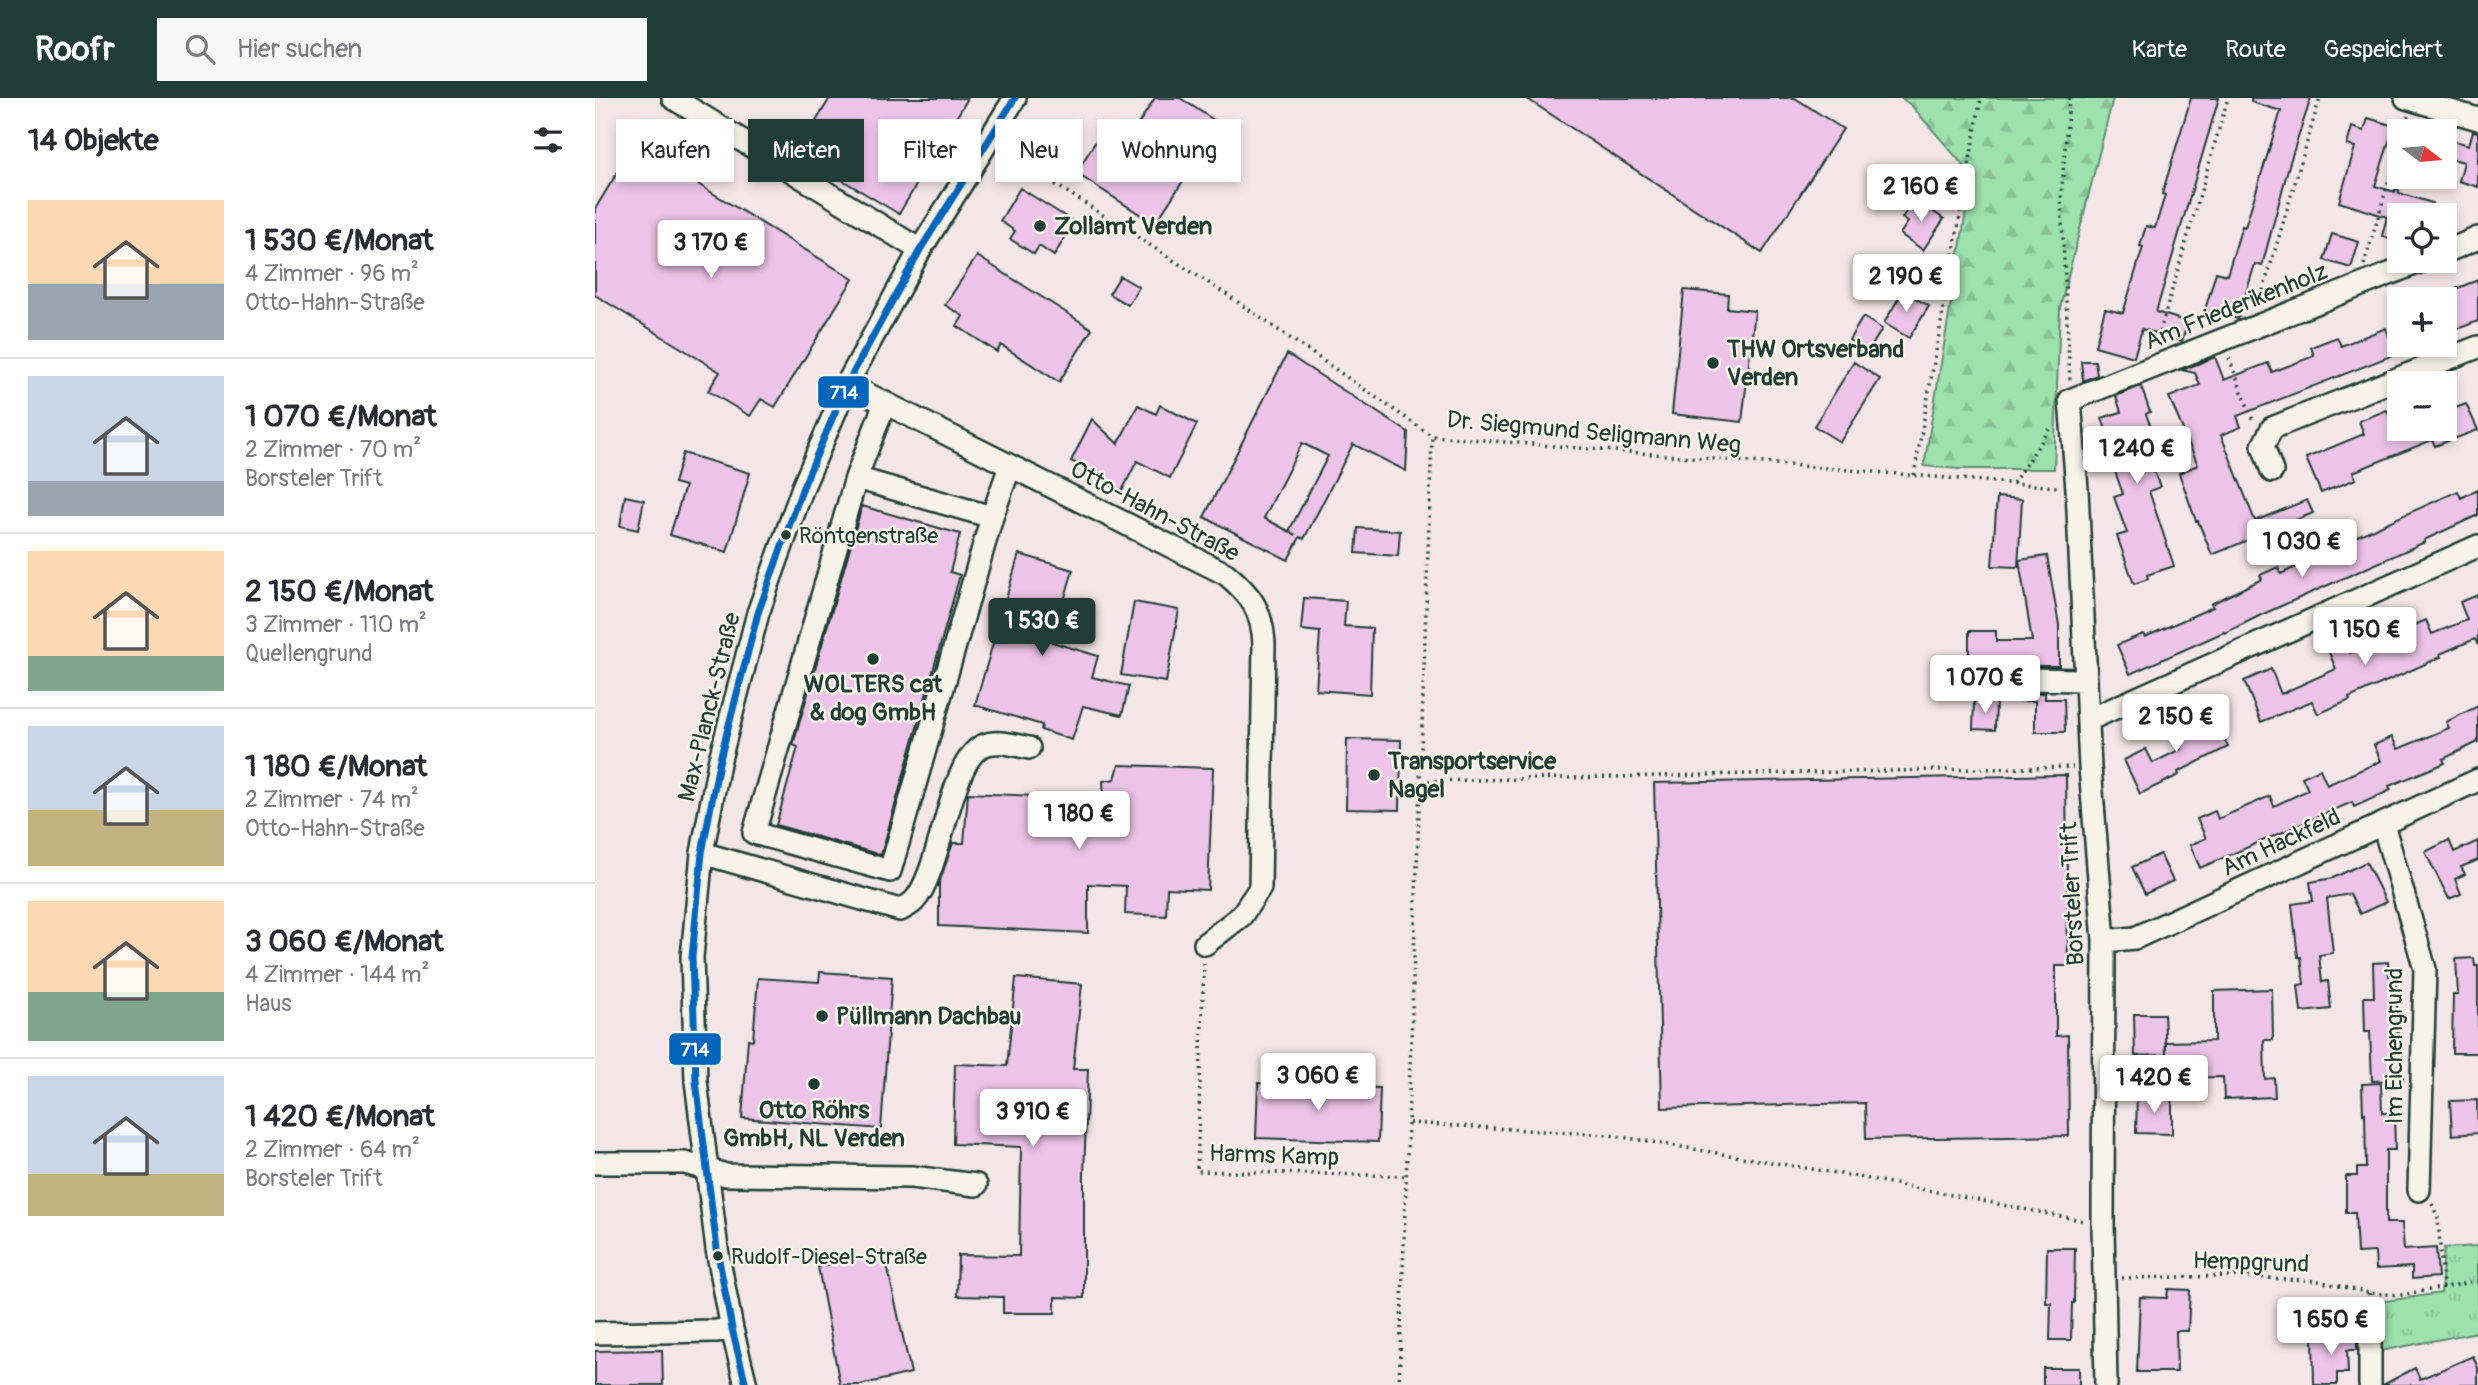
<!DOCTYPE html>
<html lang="de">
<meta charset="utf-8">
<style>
body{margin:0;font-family:Pangolin,sans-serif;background:#f7f7f7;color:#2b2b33;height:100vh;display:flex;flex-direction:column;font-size:26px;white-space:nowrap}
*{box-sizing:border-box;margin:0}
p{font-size:23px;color:#7c7c81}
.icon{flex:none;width:38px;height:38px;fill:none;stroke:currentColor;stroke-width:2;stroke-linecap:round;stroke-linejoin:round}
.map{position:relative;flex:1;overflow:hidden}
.sheet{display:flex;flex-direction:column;background:#fff;width:595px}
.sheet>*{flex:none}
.hud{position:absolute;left:21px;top:21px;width:665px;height:63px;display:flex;gap:14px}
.needle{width:46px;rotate:106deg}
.buttons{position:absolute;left:1792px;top:21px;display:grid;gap:14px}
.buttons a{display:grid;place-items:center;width:70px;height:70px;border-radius:0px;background:#fff;box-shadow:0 4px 10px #0003;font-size:35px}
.price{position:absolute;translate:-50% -60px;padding:0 16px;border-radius:7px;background:#fff;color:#222;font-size:23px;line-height:46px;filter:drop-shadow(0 2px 4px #0008)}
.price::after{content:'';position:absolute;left:50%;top:42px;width:21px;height:16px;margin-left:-10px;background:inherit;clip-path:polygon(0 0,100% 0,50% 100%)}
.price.selected{background:#1f3d34;color:#fff}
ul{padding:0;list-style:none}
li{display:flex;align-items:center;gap:21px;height:175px;padding:0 28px}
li+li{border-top:2px solid #e1e1e2}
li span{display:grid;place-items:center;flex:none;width:196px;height:140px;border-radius:0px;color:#555}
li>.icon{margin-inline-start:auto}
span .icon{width:84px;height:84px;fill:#fffc;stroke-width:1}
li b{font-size:30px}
h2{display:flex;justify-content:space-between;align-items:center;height:84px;padding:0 28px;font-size:30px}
.tag{padding:0 24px;border-radius:0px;background:#fff;box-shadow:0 4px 10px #0003;font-size:24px;line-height:63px}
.tag.selected{background:#1f3d34;color:#fff}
header{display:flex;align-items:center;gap:42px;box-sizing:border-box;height:98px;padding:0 35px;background:#1f3d34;color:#fff}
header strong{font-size:33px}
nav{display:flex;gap:38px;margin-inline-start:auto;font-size:24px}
.search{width:490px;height:63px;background:#f7f7f7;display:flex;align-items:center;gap:18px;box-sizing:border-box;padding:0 24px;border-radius:0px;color:#7c7c81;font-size:26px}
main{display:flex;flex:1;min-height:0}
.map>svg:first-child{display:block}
.forest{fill:url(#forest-firs);stroke:#5e8f70;stroke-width:2}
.park{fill:url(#park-tufts);stroke:#5e8f70;stroke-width:2}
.building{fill:#eec3e9;stroke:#1f3d34;stroke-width:2;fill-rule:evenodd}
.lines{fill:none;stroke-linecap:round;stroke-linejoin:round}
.minor-casing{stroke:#1f3d34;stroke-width:26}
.path{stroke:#1f3d34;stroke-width:3.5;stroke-dasharray:2 5;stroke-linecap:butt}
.minor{stroke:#f7f3e8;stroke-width:21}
.bus-1-casing{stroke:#f7f3e8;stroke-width:12}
.bus-1{stroke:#0065bd;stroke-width:7}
.poi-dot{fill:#1f3d34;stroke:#f7f3e8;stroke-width:2.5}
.labels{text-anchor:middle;stroke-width:5;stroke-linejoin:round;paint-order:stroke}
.bus-label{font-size:22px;fill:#1f3d34;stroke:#f7f3e8;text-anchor:start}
.poi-label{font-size:24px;font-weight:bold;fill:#1f3d34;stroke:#f7f3e8;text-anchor:start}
.street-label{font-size:24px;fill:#1f3d34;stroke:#f7f3e8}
.line-badge{stroke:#f7f3e8;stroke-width:2.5}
.badge-label{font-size:19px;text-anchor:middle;font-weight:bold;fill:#fff}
</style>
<header>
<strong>Roofr</strong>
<div class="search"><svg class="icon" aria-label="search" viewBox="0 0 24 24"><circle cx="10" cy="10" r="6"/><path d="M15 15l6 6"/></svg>Hier suchen</div>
<nav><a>Karte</a><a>Route</a><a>Gespeichert</a></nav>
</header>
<main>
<section class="sheet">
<h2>14 Objekte<svg class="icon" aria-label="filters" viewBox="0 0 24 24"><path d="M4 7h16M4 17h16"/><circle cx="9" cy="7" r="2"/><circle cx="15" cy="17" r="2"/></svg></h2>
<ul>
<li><span style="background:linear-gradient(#ffd9b3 60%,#9aa5b1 0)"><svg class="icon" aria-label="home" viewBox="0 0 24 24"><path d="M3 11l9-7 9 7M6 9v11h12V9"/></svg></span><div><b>1 530 €/Monat</b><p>4 Zimmer · 96 m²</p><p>Otto-Hahn-Straße</p></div></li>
<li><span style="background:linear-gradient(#c9d6e8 75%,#9aa5b1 0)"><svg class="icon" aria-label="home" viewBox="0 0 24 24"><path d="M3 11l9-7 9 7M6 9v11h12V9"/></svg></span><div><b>1 070 €/Monat</b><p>2 Zimmer · 70 m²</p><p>Borsteler Trift</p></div></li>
<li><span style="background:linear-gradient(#ffd9b3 75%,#7fa58c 0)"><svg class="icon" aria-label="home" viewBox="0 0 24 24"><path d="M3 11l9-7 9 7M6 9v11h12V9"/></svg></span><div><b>2 150 €/Monat</b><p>3 Zimmer · 110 m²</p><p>Quellengrund</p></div></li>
<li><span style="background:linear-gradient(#c9d6e8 60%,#c2b280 0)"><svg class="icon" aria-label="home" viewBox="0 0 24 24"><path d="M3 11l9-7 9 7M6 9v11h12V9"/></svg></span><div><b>1 180 €/Monat</b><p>2 Zimmer · 74 m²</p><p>Otto-Hahn-Straße</p></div></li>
<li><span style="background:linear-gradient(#ffd9b3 65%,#7fa58c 0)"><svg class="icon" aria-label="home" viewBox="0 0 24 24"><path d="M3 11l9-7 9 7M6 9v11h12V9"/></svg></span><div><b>3 060 €/Monat</b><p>4 Zimmer · 144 m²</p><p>Haus</p></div></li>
<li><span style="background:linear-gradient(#c9d6e8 70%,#c2b280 0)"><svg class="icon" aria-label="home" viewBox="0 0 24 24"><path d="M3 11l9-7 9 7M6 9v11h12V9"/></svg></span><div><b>1 420 €/Monat</b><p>2 Zimmer · 64 m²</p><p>Borsteler Trift</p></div></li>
</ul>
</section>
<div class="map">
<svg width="1883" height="1287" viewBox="0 0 1883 1287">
<defs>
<pattern id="forest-firs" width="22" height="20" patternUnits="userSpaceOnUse" patternTransform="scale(1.75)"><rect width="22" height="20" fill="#9de1ad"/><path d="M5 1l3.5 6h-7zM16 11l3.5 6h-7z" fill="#87c295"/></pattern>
<pattern id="park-tufts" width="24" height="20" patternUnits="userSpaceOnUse" patternTransform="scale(1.75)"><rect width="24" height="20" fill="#9de1ad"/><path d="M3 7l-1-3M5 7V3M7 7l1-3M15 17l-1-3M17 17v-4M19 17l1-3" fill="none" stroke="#87c295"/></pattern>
</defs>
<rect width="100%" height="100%" fill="#f4e5e8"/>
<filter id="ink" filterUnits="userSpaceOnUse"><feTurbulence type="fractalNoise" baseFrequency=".0143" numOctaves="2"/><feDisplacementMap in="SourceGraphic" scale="14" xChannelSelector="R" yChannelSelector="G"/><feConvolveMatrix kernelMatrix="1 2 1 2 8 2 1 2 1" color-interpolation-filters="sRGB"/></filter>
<g filter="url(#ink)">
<path class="forest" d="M 1306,0 L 1518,0 L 1465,210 L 1459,371 L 1364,371 L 1329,368 L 1377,77 L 1316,7 Z"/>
<path class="park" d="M 1883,1148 L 1883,1234 L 1780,1254 L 1776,1205 L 1846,1195 L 1849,1150 Z"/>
<path class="building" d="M 235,0 L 373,0 L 304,116 L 202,55 Z
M 560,0 L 585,0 L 625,26 L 560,126 L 481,75 L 501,43 L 523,57 Z
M 931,0 L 1200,0 L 1248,31 L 1167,155 Z
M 1596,0 L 1624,0 L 1561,214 L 1593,224 L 1587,243 L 1547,231 L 1539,259 L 1500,248 L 1510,211 L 1528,215 L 1548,149 L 1545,148 L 1551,128 L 1560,130 L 1570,97 L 1567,96 Z
M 1656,0 L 1716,0 L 1694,67 L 1667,168 L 1660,166 L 1643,221 L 1610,212 L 1621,174 L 1632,177 L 1647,128 L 1650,129 L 1686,13 L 1656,4 Z
M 1773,20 L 1799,28 L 1780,88 L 1800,94 L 1800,91 L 1804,92 L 1804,95 L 1837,105 L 1834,117 L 1804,117 L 1804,143 L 1787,138 L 1792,119 L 1744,104 L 1760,49 L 1752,47 L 1757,29 L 1769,33 Z
M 1878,33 L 1883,34 L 1883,89 L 1864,83 L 1869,64 L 1850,59 L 1850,40 L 1874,47 Z
M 39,47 L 258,181 L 180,309 L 166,301 L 155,318 L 113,293 L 125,274 L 0,197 L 0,111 Z
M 425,90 L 479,124 L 459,158 L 444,148 L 439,156 L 415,141 L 420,133 L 405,123 Z
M 1320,101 L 1349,121 L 1328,152 L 1305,136 L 1313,124 L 1307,120 Z
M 1737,136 L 1764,144 L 1756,170 L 1729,162 Z
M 382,158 L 497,231 L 464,284 L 406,247 L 402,254 L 362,228 L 368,218 L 350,207 Z
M 525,178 L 544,189 L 533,207 L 514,196 Z
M 1883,182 L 1883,223 L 1850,236 L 1850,195 Z
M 1089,192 L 1133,196 L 1132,210 L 1160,213 L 1147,324 L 1077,316 Z
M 1308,193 L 1334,208 L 1314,240 L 1289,225 Z
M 1268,219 L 1287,231 L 1273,254 L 1254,242 Z
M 1791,230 L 1801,256 L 1642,318 L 1646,329 L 1626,337 L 1660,423 L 1712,402 L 1718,415 L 1617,457 L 1603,423 L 1601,423 L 1584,375 L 1603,367 L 1574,299 L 1605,287 L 1600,275 L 1587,272 L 1620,259 L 1629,282 L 1673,265 L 1677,274 L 1719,258 L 1716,249 L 1742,239 L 1746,248 Z
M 692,256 L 813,334 L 811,373 L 758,346 L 709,441 L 705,439 L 693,462 L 609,419 ZM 707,345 L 733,358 L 694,433 L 701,437 L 669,420 Z
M 1486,263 L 1500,263 L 1502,277 L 1488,283 Z
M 1259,264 L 1285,281 L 1245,344 L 1219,328 Z
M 1546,288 L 1555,314 L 1551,316 L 1564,351 L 1552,355 L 1565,389 L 1554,393 L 1579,468 L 1552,477 L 1553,481 L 1539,486 L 1522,438 L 1532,435 L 1519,399 L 1528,396 L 1515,359 L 1520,357 L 1507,320 L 1526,314 L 1521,298 Z
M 1871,306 L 1883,332 L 1840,348 L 1837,342 L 1758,374 L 1761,381 L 1726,395 L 1711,360 L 1769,336 L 1764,323 L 1792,312 L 1799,331 L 1850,331 L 1850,314 Z
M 543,307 L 561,316 L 565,307 L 602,326 L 575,380 L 542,363 L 527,393 L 510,385 L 512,381 L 476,363 L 497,321 L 523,346 Z
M 88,355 L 155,375 L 132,454 L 75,437 L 90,388 L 79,385 Z
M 1883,391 L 1883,417 L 1829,442 L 1830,444 L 1666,517 L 1630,535 L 1629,534 L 1535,576 L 1522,547 L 1548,536 L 1550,539 L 1618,509 L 1616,506 L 1667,481 L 1665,477 L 1683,469 L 1686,476 L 1720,460 L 1718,457 L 1757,438 L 1758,440 L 1863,393 L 1866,400 Z
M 30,398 L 49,402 L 43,432 L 25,428 Z
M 1402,399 L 1427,401 L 1423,469 L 1397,468 Z
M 267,408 L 365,436 L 355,474 L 365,477 L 286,757 L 181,727 L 203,649 L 198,647 Z
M 763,430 L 805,433 L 803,458 L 761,455 Z
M 424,456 L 478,472 L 457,544 L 503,558 L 497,579 L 534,588 L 527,617 L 488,608 L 477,642 L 446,632 L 447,627 L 380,607 Z
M 1452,458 L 1464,527 L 1464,568 L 1421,568 L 1410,574 L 1374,575 L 1374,533 L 1401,533 L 1401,543 L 1437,543 L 1424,462 Z
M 1883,497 L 1883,547 L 1880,541 L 1861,549 L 1845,556 L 1846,559 L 1754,600 L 1755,602 L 1723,616 L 1717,603 L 1666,624 L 1649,583 L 1676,571 L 1686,596 L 1741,571 L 1733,552 L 1750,544 L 1755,555 L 1831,522 L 1837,536 L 1872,522 L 1865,504 Z
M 709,500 L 751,503 L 749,528 L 777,530 L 775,596 L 721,592 L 725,534 L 706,532 Z
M 539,504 L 584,512 L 571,584 L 526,577 Z
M 1425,594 L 1450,595 L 1450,601 L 1469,601 L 1470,634 L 1440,634 L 1440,603 L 1425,603 Z
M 1379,602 L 1401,603 L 1400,632 L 1378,631 Z
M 1883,608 L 1883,644 L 1848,661 L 1850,665 L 1794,688 L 1796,692 L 1759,709 L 1757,704 L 1605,770 L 1595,747 L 1611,740 L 1602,721 L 1620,713 L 1623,721 L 1675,698 L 1679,708 L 1713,692 L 1707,679 L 1725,671 L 1732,687 L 1786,663 L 1779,647 L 1797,639 L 1803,651 L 1854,630 L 1851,624 Z
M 1597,615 L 1607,636 L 1623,628 L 1633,649 L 1583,674 L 1584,677 L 1545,696 L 1529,662 L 1551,651 L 1558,665 L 1586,651 L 1574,626 Z
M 752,641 L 806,642 L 805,712 L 751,711 Z
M 524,667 L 618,670 L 613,792 L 572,790 L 571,818 L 530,816 L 531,788 L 493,786 L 493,835 L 344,828 L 344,785 L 358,745 L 369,745 L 373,695 L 509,701 L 508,683 L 520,681 Z
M 1471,677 L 1473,868 L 1461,868 L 1461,938 L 1473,937 L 1474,1038 L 1271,1041 L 1270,1005 L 1067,1010 L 1059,685 Z
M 1854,742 L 1859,754 L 1883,743 L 1883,762 L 1866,769 L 1870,776 L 1860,781 L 1866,796 L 1854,801 L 1830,754 Z
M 1565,756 L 1578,783 L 1550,796 L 1537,769 Z
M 1771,764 L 1791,804 L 1765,816 L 1755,796 L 1732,800 L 1738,855 L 1724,857 L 1727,884 L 1733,883 L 1736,911 L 1706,914 L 1703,887 L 1709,886 L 1706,859 L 1703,859 L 1697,806 L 1718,803 L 1715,784 L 1738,780 Z
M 1879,860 L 1880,868 L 1883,868 L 1883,955 L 1857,955 L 1858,897 L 1863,897 L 1861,861 Z
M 1793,864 L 1794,878 L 1801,878 L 1803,941 L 1807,941 L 1808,982 L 1777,983 L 1775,934 L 1770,934 L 1769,899 L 1779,899 L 1778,865 Z
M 225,874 L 297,879 L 286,1031 L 147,1020 L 153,941 L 158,942 L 163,880 L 224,884 Z
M 421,880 L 487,886 L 478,971 L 493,971 L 489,1076 L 489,1200 L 460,1199 L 460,1215 L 408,1215 L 408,1199 L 362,1198 L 363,1157 L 424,1158 L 426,1049 L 358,1046 L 360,966 L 412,968 Z
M 1677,891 L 1678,942 L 1669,942 L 1670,981 L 1679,980 L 1680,999 L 1629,1001 L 1628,979 L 1571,980 L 1571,944 L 1619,943 L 1619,893 Z
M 1539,916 L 1569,916 L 1571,957 L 1540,958 Z
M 663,985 L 785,990 L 783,1044 L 661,1040 Z
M 1786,985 L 1787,1015 L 1799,1015 L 1800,1052 L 1791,1052 L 1791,1125 L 1807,1125 L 1809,1152 L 1841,1150 L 1843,1179 L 1817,1181 L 1817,1169 L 1781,1171 L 1780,1154 L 1762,1155 L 1760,1115 L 1751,1115 L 1751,1078 L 1762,1078 L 1762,1070 L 1771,1070 L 1770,1015 L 1768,1016 L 1767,986 Z
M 1542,998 L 1577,999 L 1577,1036 L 1541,1035 Z
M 1882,1002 L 1883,1035 L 1857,1037 L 1855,1003 Z
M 1452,1150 L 1480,1150 L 1479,1205 L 1477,1205 L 1476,1242 L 1455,1242 L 1456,1205 L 1451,1205 Z
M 289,1154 L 316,1275 L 265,1287 L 245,1287 L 223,1169 Z
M 1573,1191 L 1595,1192 L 1593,1233 L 1581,1233 L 1582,1274 L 1542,1274 L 1545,1199 L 1572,1200 Z
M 1718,1237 L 1762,1237 L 1762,1252 L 1752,1252 L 1753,1275 L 1742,1275 L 1742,1287 L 1719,1287 Z
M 67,1252 L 68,1287 L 0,1287 L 0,1253 Z
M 1878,1258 L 1883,1270 L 1883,1287 L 1788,1287 L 1820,1270 L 1825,1281 Z
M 1448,1270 L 1484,1270 L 1484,1287 L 1448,1287 Z"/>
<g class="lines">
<defs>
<path id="minor" d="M 78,0 L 325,152
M 1811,0 L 1883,21
M 1850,154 L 1883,140
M 252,286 L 631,476 C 656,497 667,512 669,545 L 665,790 L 646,818 L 610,846
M 290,305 L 261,380 L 397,419 L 415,368
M 1677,373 L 1668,348 L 1677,330 L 1883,249
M 261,380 L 159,735 L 295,773 L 397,419
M 1421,581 L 1491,582
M 1493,622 L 1883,448
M 1788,726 L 1830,871 L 1824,1092
M 107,755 L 305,812 C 309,810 315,807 319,803 C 346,774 354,665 387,648 C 402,641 419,647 434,650
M 1509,843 L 1540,840 L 1883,682
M 0,1065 L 90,1065 L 131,1077 L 317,1079 L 381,1087
M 0,1235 L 121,1233 L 137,1231
M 1775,1244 L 1775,1287
M 151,1287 L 137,1231 L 122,1151 L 101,983 L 97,859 L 107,755 L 124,665 L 163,515 L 208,389 L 252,286 L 325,152 L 420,0
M 1511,1287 L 1508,1126 L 1509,843 L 1495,669 L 1482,391 L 1475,302 L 1827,163"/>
</defs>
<use href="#minor" class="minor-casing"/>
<path class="path" d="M 1474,0 L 1466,101 L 1475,284
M 1809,33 L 1813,18
M 407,52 L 634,198 L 837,338 L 1463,389
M 1769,167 L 1804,48
M 1664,206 L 1725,0
M 1561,247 L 1633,0
M 1634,260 L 1659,325
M 1319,377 L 1386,0
M 1418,385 L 1457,328
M 833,683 L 1478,669
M 609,865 L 602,1073 L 812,1078
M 814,1025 L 1015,1037 L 1264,1079 L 1490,1123
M 1837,1106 L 1843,1120 L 1848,1190
M 1527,1180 L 1641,1178 L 1723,1183 L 1774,1195 L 1806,1197 L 1883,1183
M 1774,1195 L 1774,1228
M 804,1287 L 837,338"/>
<use href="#minor" class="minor"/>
<defs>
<path id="bus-1" d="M 151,1287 L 137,1231 L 122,1151 L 101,983 L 97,859 L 107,755 L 124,665 L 163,515 L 208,389 L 252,286 L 325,152 L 420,0"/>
</defs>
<use href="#bus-1" class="bus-1-casing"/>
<use href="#bus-1" class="bus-1"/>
</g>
</g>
<g class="poi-dot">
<circle cx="445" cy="128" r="7"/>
<circle cx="1118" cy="265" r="7"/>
<circle cx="191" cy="437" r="6"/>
<circle cx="278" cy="561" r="7"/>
<circle cx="779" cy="677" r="7"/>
<circle cx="227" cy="918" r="7"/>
<circle cx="219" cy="986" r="7"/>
<circle cx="123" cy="1158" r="6"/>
</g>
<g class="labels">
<g class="bus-label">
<text x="204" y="445">Röntgenstraße</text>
<text x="136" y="1166">Rudolf-Diesel-Straße</text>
</g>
<g class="poi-label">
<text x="459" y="136">Zollamt Verden</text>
<text x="1132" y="259">THW Ortsverband<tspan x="1132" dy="28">Verden</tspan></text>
<text x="278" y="594" text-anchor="middle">WOLTERS cat<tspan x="278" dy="28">&amp; dog GmbH</tspan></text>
<text x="793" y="671">Transportservice<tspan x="793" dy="28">Nagel</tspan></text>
<text x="241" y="926">Püllmann Dachbau</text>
<text x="219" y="1020" text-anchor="middle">Otto Röhrs<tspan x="219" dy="28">GmbH, NL Verden</tspan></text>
</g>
<g class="street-label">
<text transform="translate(1641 208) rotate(-22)" y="8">Am Friederikenholz</text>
<text transform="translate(999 334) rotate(5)" y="8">Dr. Siegmund Seligmann Weg</text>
<text transform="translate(560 413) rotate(28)" y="8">Otto-Hahn-Straße</text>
<text transform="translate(114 609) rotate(-76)" y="8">Max-Planck-Straße</text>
<text transform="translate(1686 744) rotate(-25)" y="8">Am Hackfeld</text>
<text transform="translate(1477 796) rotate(-93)" y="8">Borsteler Trift</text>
<text transform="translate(1799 948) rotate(-90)" y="8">Im Eichengrund</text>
<text transform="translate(679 1057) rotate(2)" y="8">Harms Kamp</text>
<text transform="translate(1656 1164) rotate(2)" y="8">Hempgrund</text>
</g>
</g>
<g class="line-badge">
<rect x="222" y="277" width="53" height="34" rx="7" fill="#0065bd"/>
<rect x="73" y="934" width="54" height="34" rx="7" fill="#0065bd"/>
</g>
<g class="badge-label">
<text x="249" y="301">714</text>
<text x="100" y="958">714</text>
</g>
</svg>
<div class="buttons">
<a><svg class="needle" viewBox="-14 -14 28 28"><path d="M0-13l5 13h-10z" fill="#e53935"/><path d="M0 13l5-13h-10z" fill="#7c7c81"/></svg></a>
<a><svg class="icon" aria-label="locate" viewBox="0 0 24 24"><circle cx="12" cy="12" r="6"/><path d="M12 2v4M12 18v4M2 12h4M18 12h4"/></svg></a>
<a>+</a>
<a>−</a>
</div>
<b class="price" style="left:1326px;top:126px">2 160 €</b>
<b class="price" style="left:116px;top:182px">3 170 €</b>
<b class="price" style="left:1311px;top:216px">2 190 €</b>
<b class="price" style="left:1542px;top:388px">1 240 €</b>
<b class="price" style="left:1707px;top:481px">1 030 €</b>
<b class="price selected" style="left:447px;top:560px">1 530 €</b>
<b class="price" style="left:1770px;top:569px">1 150 €</b>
<b class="price" style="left:1390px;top:617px">1 070 €</b>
<b class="price" style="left:1581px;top:656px">2 150 €</b>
<b class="price" style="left:484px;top:753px">1 180 €</b>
<b class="price" style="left:723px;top:1015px">3 060 €</b>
<b class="price" style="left:1559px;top:1017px">1 420 €</b>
<b class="price" style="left:438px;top:1051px">3 910 €</b>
<b class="price" style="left:1736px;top:1259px">1 650 €</b>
<div class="hud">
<a class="tag">Kaufen</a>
<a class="tag selected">Mieten</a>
<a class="tag">Filter</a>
<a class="tag">Neu</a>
<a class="tag">Wohnung</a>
</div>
</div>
</main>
